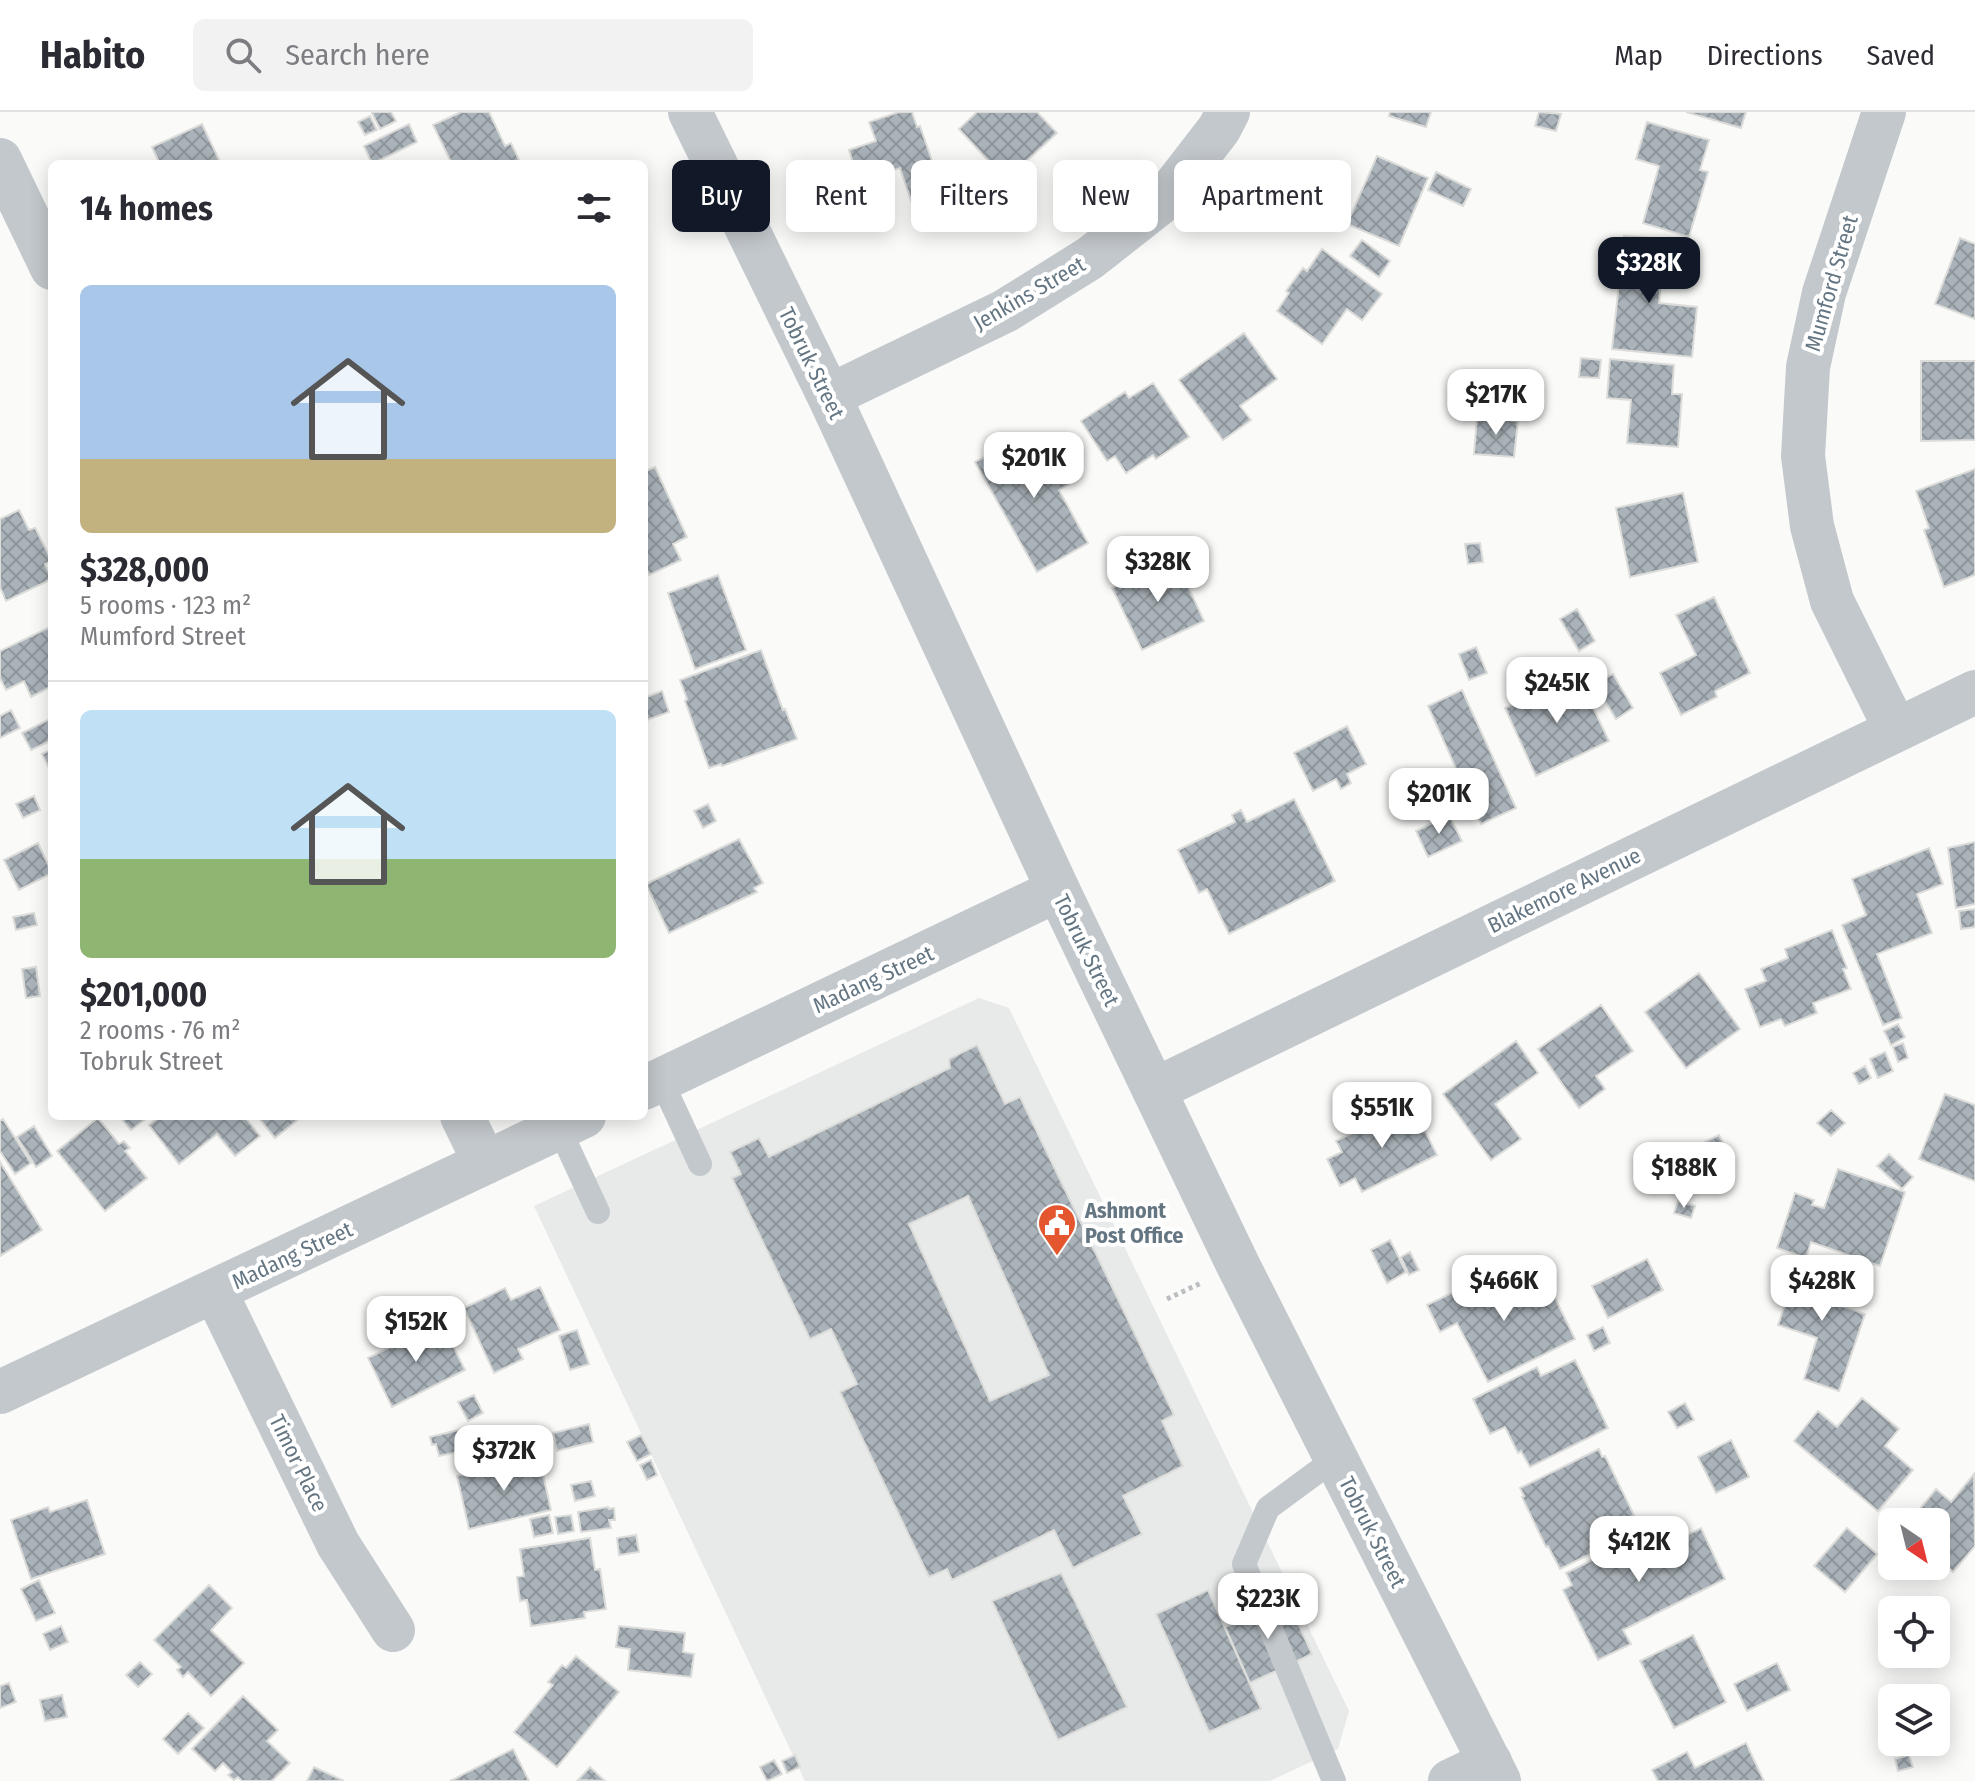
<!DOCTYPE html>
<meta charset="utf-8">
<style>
body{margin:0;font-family:"Fira Sans Condensed",sans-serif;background:#f2f2f3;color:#2b2b33;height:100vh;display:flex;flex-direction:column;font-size:30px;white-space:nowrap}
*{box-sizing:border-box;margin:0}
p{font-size:26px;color:#7c7c81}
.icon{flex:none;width:44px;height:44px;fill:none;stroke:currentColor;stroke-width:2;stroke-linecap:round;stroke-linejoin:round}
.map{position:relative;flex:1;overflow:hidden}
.panel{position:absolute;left:48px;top:48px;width:600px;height:960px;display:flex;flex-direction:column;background:#fff;border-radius:12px;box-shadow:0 4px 20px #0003}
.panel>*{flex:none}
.hud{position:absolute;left:672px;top:48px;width:760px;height:72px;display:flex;gap:16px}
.needle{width:52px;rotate:145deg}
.tools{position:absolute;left:1878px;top:1396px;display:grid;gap:16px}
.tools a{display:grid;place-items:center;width:72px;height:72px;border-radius:12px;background:#fff;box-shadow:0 4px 20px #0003;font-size:40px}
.price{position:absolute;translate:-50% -68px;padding:0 18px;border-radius:16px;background:#fff;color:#222;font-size:26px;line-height:52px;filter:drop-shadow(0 2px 4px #0008)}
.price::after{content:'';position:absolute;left:50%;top:48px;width:24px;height:18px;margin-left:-12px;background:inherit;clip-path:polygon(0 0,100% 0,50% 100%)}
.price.active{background:#111827;color:#fff}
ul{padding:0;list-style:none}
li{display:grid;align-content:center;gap:16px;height:424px;padding:0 32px}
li+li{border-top:2px solid #e1e1e2}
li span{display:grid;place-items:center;height:248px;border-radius:12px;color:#555}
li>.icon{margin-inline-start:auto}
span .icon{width:144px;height:144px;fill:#fffc;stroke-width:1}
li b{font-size:34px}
h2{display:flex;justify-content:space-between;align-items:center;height:96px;padding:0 32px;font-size:34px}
.chip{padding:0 28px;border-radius:12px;background:#fff;box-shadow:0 4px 20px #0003;font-size:28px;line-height:72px}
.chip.active{background:#111827;color:#fff}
header{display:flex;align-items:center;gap:48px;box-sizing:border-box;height:112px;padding:0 40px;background:#fff;border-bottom:2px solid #e1e1e2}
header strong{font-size:38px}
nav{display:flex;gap:44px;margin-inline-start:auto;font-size:28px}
.search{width:560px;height:72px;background:#f2f2f3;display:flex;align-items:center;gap:20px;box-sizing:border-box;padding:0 28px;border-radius:12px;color:#7c7c81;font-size:30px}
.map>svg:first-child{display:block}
.built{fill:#e8e9e9}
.building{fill:url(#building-cross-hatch);stroke:#dcdcda;stroke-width:2;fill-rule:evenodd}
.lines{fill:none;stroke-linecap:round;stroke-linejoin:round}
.path{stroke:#bbbfc2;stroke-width:5;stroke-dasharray:4 4;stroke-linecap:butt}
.service{stroke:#c3c8cc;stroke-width:24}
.minor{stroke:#c3c8cc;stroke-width:44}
.tertiary{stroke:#c3c8cc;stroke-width:44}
.labels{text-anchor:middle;stroke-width:8;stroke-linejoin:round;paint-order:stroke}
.street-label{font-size:22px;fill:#657683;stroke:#fff}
.poi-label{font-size:22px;font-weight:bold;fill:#657683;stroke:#fff;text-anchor:start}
</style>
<header>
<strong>Habito</strong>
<div class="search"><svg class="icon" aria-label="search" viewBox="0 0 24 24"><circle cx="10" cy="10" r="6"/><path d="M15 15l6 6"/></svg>Search here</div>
<nav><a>Map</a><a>Directions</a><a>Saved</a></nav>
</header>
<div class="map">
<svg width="1975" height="1669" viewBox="0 0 1975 1669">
<defs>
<pattern id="building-cross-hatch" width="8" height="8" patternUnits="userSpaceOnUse" patternTransform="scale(2)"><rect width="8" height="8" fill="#aab3b9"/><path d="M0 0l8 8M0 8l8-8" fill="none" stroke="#8e969c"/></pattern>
</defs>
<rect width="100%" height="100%" fill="#fafaf8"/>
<path class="built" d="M 979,886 L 1009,896 L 1349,1599 L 1338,1637 L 1270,1669 L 805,1669 L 534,1094 Z"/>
<path class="building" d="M 375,0 L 391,0 L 396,9 L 380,17 L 372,1 Z
M 461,0 L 489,0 L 505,34 L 511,31 L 521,52 L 452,52 L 433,13 Z
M 899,0 L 912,0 L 917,15 L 920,14 L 941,75 L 958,69 L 971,106 L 953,112 L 951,108 L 921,118 L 900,56 L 859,70 L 849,38 L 876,29 L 869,10 Z
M 977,0 L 1037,0 L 1057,21 L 1006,68 L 959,17 Z
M 1390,0 L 1431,0 L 1426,15 L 1389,4 Z
M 1539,0 L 1561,2 L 1556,19 L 1535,14 Z
M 1686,0 L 1746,0 L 1741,16 Z
M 370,4 L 377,18 L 365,23 L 358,10 Z
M 1647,10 L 1709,28 L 1700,58 L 1708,60 L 1689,125 L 1643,111 L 1659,54 L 1636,47 Z
M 202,12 L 221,52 L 160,52 L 152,35 Z
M 409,12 L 417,30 L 372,52 L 364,34 Z
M 1377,44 L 1428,66 L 1399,134 L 1347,112 Z
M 1436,60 L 1471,77 L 1463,94 L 1428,78 Z
M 1624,124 L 1665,127 L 1659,191 L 1697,195 L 1692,245 L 1612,237 Z
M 1960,126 L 1975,132 L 1975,207 L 1935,192 Z
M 1362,128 L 1390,149 L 1379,165 L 1350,144 Z
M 1322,137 L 1382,182 L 1362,208 L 1347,197 L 1322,232 L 1277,199 L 1289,181 L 1286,179 L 1303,156 L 1307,159 Z
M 1244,221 L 1277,267 L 1240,294 L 1251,308 L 1223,328 L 1179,268 Z
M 1581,246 L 1601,248 L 1599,266 L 1579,265 Z
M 1610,247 L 1674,253 L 1672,282 L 1682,282 L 1678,335 L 1627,331 L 1631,288 L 1607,286 Z
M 1921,249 L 1975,249 L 1975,328 L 1921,329 Z
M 1153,271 L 1189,325 L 1156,347 L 1153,343 L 1126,361 L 1115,344 L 1107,349 L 1081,309 L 1125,280 L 1129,286 Z
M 1477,305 L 1518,309 L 1514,345 L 1474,342 Z
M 1047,327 L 1071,371 L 1059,378 L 1088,431 L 1037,460 L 975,350 L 1017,328 L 1023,339 Z
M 655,355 L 687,425 L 673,432 L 681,448 L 649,463 L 644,452 L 644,360 Z
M 1975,357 L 1975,463 L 1944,475 L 1924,418 L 1929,416 L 1916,379 Z
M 1683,381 L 1698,450 L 1630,465 L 1616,396 Z
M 19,398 L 29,418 L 35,416 L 52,449 L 45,452 L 52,467 L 6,489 L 0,475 L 0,407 Z
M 1480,431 L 1483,450 L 1468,452 L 1465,432 Z
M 1175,446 L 1204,509 L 1142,538 L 1112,476 Z
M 718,463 L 746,538 L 695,557 L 668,481 Z
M 1714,485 L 1750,561 L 1715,579 L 1717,585 L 1681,603 L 1660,561 L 1696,543 L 1676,503 Z
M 1577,497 L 1595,529 L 1579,539 L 1560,507 Z
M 52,514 L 52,574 L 31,585 L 24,569 L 6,578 L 0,566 L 0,539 Z
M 1476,535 L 1487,561 L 1469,568 L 1459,542 Z
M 761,538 L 783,598 L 785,597 L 797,627 L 722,654 L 721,652 L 709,656 L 685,589 L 687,587 L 680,568 Z
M 1577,562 L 1609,629 L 1536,664 L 1505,596 Z
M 1613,562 L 1633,596 L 1616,607 L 1595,572 Z
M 1462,578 L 1516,696 L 1481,712 L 1428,594 Z
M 662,579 L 669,600 L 644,609 L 644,586 Z
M 11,598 L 20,616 L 0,626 L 0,604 Z
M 52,606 L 52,628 L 31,638 L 22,621 Z
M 1347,614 L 1366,652 L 1347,662 L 1351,671 L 1341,677 L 1336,667 L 1313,679 L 1294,641 Z
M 52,637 L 52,662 L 42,642 Z
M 34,684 L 40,698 L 23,706 L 16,692 Z
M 1294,687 L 1335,769 L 1229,822 L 1207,777 L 1199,781 L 1178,738 L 1235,710 L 1232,703 L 1241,698 L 1247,710 Z
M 708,692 L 716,709 L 703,716 L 694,699 Z
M 1449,703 L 1462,729 L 1428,745 L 1416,719 Z
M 739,727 L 763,771 L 754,776 L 757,780 L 669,821 L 646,772 Z
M 1975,730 L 1975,792 L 1956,796 L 1948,736 Z
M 38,731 L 52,761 L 19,778 L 4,748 Z
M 1929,736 L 1943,772 L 1917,782 L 1932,821 L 1877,842 L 1902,906 L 1883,913 L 1842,813 L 1866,803 L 1852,767 Z
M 1975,797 L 1975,815 L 1961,817 L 1959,799 Z
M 34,801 L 37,813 L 16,818 L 13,805 Z
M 1832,818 L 1847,856 L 1843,857 L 1851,877 L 1813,891 L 1817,901 L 1785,914 L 1781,907 L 1760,915 L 1745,877 L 1766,869 L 1761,857 L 1788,846 L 1785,837 Z
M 36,855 L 40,884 L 26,886 L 22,857 Z
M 1699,861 L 1740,917 L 1686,956 L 1645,900 Z
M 1601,893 L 1633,939 L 1596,964 L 1605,977 L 1579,996 L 1538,937 Z
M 1898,912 L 1905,925 L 1891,933 L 1884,919 Z
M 1516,929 L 1538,961 L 1495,992 L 1521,1027 L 1491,1048 L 1443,982 Z
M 1903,931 L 1908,946 L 1898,950 L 1893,935 Z
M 977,933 L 1005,992 L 1020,985 L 1174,1303 L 1162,1309 L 1183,1354 L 1123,1384 L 1142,1422 L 1073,1456 L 1054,1418 L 952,1468 L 947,1457 L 929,1465 L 840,1280 L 857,1272 L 831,1217 L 810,1227 L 732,1066 L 741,1062 L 730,1040 L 759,1026 L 769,1045 L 950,956 L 949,947 ZM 968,1084 L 1049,1263 L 990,1289 L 909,1112 Z
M 1885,940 L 1893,959 L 1878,966 L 1870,947 Z
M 1865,954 L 1871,966 L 1859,972 L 1853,961 Z
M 1945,982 L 1975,993 L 1975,1069 L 1919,1047 Z
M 1412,992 L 1437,1043 L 1362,1080 L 1355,1066 L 1340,1074 L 1327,1047 L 1342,1040 L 1336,1029 Z
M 1831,998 L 1845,1011 L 1831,1024 L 1817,1011 Z
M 119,1004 L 145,1004 L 147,1006 L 131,1018 Z
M 160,1004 L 244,1004 L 260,1024 L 235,1044 L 217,1022 L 179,1052 L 149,1013 Z
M 257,1004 L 299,1004 L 300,1006 L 275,1026 Z
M 98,1006 L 119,1032 L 124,1029 L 130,1036 L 125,1039 L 147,1066 L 105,1099 L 57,1039 Z
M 3,1007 L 31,1051 L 15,1062 L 0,1039 L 0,1009 Z
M 34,1014 L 52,1044 L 36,1055 L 17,1025 Z
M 1719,1023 L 1728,1040 L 1714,1047 L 1705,1030 Z
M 1889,1042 L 1913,1065 L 1902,1077 L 1877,1054 Z
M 0,1050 L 42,1118 L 0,1144 Z
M 1838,1057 L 1905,1080 L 1880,1154 L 1811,1130 L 1806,1146 L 1777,1136 L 1795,1081 L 1814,1088 L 1812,1093 L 1824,1096 Z
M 1678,1089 L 1695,1094 L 1691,1106 L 1674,1101 Z
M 1390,1128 L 1406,1160 L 1387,1171 L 1371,1138 Z
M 1410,1140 L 1419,1158 L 1409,1163 L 1401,1145 Z
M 1801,1146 L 1838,1159 L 1827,1189 L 1865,1202 L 1839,1279 L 1804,1267 L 1817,1226 L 1778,1213 Z
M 1647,1147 L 1663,1178 L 1608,1206 L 1592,1174 Z
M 1491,1162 L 1495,1172 L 1506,1166 L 1514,1181 L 1545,1165 L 1575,1227 L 1488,1270 L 1457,1211 L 1440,1220 L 1427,1193 Z
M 540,1175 L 560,1218 L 518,1237 L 523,1247 L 494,1261 L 464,1196 L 505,1176 L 511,1188 Z
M 441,1210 L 465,1258 L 392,1295 L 368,1246 Z
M 1603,1215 L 1610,1231 L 1594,1239 L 1587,1223 Z
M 577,1218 L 589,1252 L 570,1258 L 559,1224 Z
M 1575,1248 L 1608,1316 L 1530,1355 L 1521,1339 L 1518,1341 L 1505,1315 L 1490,1322 L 1473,1287 L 1537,1255 L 1541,1264 Z
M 474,1283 L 483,1301 L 468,1309 L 458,1290 Z
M 1862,1286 L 1899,1317 L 1885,1334 L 1913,1358 L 1878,1399 L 1794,1329 L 1818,1299 L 1837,1315 Z
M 1685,1291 L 1694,1308 L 1677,1316 L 1668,1300 Z
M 589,1312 L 593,1330 L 557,1339 L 553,1321 Z
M 470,1315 L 475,1336 L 439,1344 L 436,1332 L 432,1333 L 430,1325 Z
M 641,1323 L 651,1342 L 637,1349 L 627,1330 Z
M 1731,1328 L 1749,1365 L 1716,1381 L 1698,1345 Z
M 1599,1337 L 1602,1345 L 1605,1344 L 1634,1403 L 1632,1404 L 1639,1418 L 1560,1457 L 1548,1434 L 1546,1435 L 1522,1385 L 1524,1384 L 1520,1376 Z
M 539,1345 L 551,1398 L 469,1417 L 457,1364 Z
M 651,1348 L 657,1363 L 647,1368 L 640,1353 Z
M 1974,1362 L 1975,1434 L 1953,1460 L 1936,1445 L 1936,1422 L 1940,1417 L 1936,1413 L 1936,1410 L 1932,1410 L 1918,1399 L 1936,1377 L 1951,1390 Z
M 591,1369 L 595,1384 L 575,1389 L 571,1373 Z
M 87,1388 L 105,1442 L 31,1467 L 11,1408 L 48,1395 L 50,1400 Z
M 608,1395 L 609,1397 L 614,1396 L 615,1408 L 609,1408 L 611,1416 L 581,1420 L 578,1400 Z
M 549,1403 L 553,1421 L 534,1425 L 530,1407 Z
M 571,1403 L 574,1419 L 558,1422 L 555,1405 Z
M 1669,1410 L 1677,1428 L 1701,1416 L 1725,1467 L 1623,1518 L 1631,1532 L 1598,1548 L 1563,1478 L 1572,1473 L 1566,1461 Z
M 1847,1416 L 1877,1442 L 1845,1480 L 1814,1454 Z
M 636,1423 L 639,1440 L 619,1443 L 617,1426 Z
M 590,1426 L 595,1458 L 600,1457 L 606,1497 L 584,1500 L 585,1506 L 531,1514 L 527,1488 L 520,1489 L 517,1465 L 524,1464 L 520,1437 Z
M 1061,1461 L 1127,1595 L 1058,1628 L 992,1489 Z
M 39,1468 L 55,1501 L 36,1509 L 21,1477 Z
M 209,1473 L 232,1496 L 211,1518 L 244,1551 L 211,1584 L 188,1560 L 183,1565 L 177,1558 L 181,1555 L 154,1528 Z
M 1208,1478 L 1261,1597 L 1209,1620 L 1156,1502 Z
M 1287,1487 L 1312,1542 L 1250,1571 L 1225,1515 Z
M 61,1514 L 68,1530 L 50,1538 L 43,1522 Z
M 619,1514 L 685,1521 L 683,1540 L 694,1542 L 691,1565 L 628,1558 L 630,1537 L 616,1535 Z
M 1693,1523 L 1726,1590 L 1674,1616 L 1640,1549 Z
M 576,1544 L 619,1580 L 557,1655 L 514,1620 L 553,1573 L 548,1570 L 562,1553 L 566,1556 Z
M 140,1550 L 152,1562 L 138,1575 L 126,1563 Z
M 1777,1551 L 1790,1578 L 1747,1599 L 1734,1572 Z
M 9,1571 L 16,1590 L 0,1596 L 0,1574 Z
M 62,1583 L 67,1605 L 45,1609 L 40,1588 Z
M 243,1584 L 278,1618 L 267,1629 L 290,1651 L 272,1669 L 242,1669 L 238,1665 L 234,1668 L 228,1663 L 232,1660 L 223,1651 L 215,1659 L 192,1637 Z
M 188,1601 L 204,1616 L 178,1642 L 163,1627 Z
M 1746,1631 L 1764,1669 L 1658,1669 L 1652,1658 L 1687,1640 L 1695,1656 Z
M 513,1637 L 529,1669 L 450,1669 Z
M 795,1643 L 800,1655 L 787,1661 L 782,1649 Z
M 1909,1643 L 1913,1655 L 1898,1659 L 1895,1647 Z
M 774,1648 L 782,1662 L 767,1669 L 760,1655 Z
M 314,1655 L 344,1669 L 307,1669 Z
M 590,1655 L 605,1669 L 578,1668 Z"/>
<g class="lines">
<path class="path" d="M 1167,1187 L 1201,1171"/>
<path class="service" d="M 661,968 L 700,1052
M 559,1016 L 598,1100
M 1334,1669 L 1244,1452 L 1268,1396 L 1336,1346"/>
<path class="minor" d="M 1884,0 L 1824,181 L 1808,255 L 1803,344 L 1812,414 L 1832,489 L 1896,618
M 0,48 L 52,156
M 829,284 L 1005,199 L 1090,146 L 1165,87 L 1219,17 L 1228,0
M 644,976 L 1058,778
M 1154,978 L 1975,580
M 462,1004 L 485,1051
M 215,1179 L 338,1432 L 393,1518
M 0,1280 L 584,1004
M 1450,1669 L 1490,1650"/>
<path class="tertiary" d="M 690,0 L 829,284 L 1058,778 L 1238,1153 L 1499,1669"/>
</g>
<defs>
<symbol id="civic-pin" viewBox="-11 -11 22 30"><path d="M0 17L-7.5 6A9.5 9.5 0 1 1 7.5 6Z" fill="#e4572e" stroke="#fff"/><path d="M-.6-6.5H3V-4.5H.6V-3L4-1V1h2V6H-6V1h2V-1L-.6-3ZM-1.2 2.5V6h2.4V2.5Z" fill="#fff"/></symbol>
</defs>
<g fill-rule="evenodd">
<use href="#civic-pin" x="1035" y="1089" width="44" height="60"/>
</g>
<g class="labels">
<g class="street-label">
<text transform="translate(1831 171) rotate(-74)" y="8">Mumford Street</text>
<text transform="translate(1029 181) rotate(-30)" y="8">Jenkins Street</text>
<text transform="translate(812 251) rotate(64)" y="8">Tobruk Street</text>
<text transform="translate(1564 778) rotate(-26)" y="8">Blakemore Avenue</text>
<text transform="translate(1087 838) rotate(64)" y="8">Tobruk Street</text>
<text transform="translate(873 867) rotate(-25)" y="8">Madang Street</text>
<text transform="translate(292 1143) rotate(-25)" y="8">Madang Street</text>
<text transform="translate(299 1351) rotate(64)" y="8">Timor Place</text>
<text transform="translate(1373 1420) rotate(63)" y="8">Tobruk Street</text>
</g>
<g class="poi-label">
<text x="1085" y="1106">Ashmont<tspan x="1085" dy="25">Post Office</tspan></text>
</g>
</g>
</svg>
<div class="tools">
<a><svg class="needle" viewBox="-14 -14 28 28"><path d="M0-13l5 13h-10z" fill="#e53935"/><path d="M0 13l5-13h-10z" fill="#7c7c81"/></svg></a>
<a><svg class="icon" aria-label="locate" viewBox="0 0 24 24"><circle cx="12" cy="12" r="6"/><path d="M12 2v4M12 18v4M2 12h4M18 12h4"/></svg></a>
<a><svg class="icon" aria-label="layers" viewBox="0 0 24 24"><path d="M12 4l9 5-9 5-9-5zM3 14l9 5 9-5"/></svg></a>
</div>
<b class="price active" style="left:1649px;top:193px">$328K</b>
<b class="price" style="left:1496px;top:325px">$217K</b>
<b class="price" style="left:1034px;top:388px">$201K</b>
<b class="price" style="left:1158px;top:492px">$328K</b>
<b class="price" style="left:1557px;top:613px">$245K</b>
<b class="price" style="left:1439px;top:724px">$201K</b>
<b class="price" style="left:1382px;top:1038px">$551K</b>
<b class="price" style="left:1684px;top:1098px">$188K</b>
<b class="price" style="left:1504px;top:1211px">$466K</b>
<b class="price" style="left:1822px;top:1211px">$428K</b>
<b class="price" style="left:416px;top:1252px">$152K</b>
<b class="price" style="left:504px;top:1381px">$372K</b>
<b class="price" style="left:1639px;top:1472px">$412K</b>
<b class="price" style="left:1268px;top:1529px">$223K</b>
<div class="hud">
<a class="chip active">Buy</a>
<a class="chip">Rent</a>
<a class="chip">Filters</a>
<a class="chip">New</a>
<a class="chip">Apartment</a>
</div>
<section class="panel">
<h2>14 homes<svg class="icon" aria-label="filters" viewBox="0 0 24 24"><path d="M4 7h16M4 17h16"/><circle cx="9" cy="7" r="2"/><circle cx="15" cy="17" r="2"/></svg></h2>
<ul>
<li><span style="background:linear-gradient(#a9c7e8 70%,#c2b280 0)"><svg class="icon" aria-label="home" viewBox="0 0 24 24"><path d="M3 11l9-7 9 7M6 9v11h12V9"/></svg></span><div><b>$328,000</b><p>5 rooms · 123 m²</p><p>Mumford Street</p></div></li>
<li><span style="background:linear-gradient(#bfe0f5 60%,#8fb573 0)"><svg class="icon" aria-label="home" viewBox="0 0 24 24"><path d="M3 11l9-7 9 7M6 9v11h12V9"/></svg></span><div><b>$201,000</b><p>2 rooms · 76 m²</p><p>Tobruk Street</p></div></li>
</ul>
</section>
</div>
